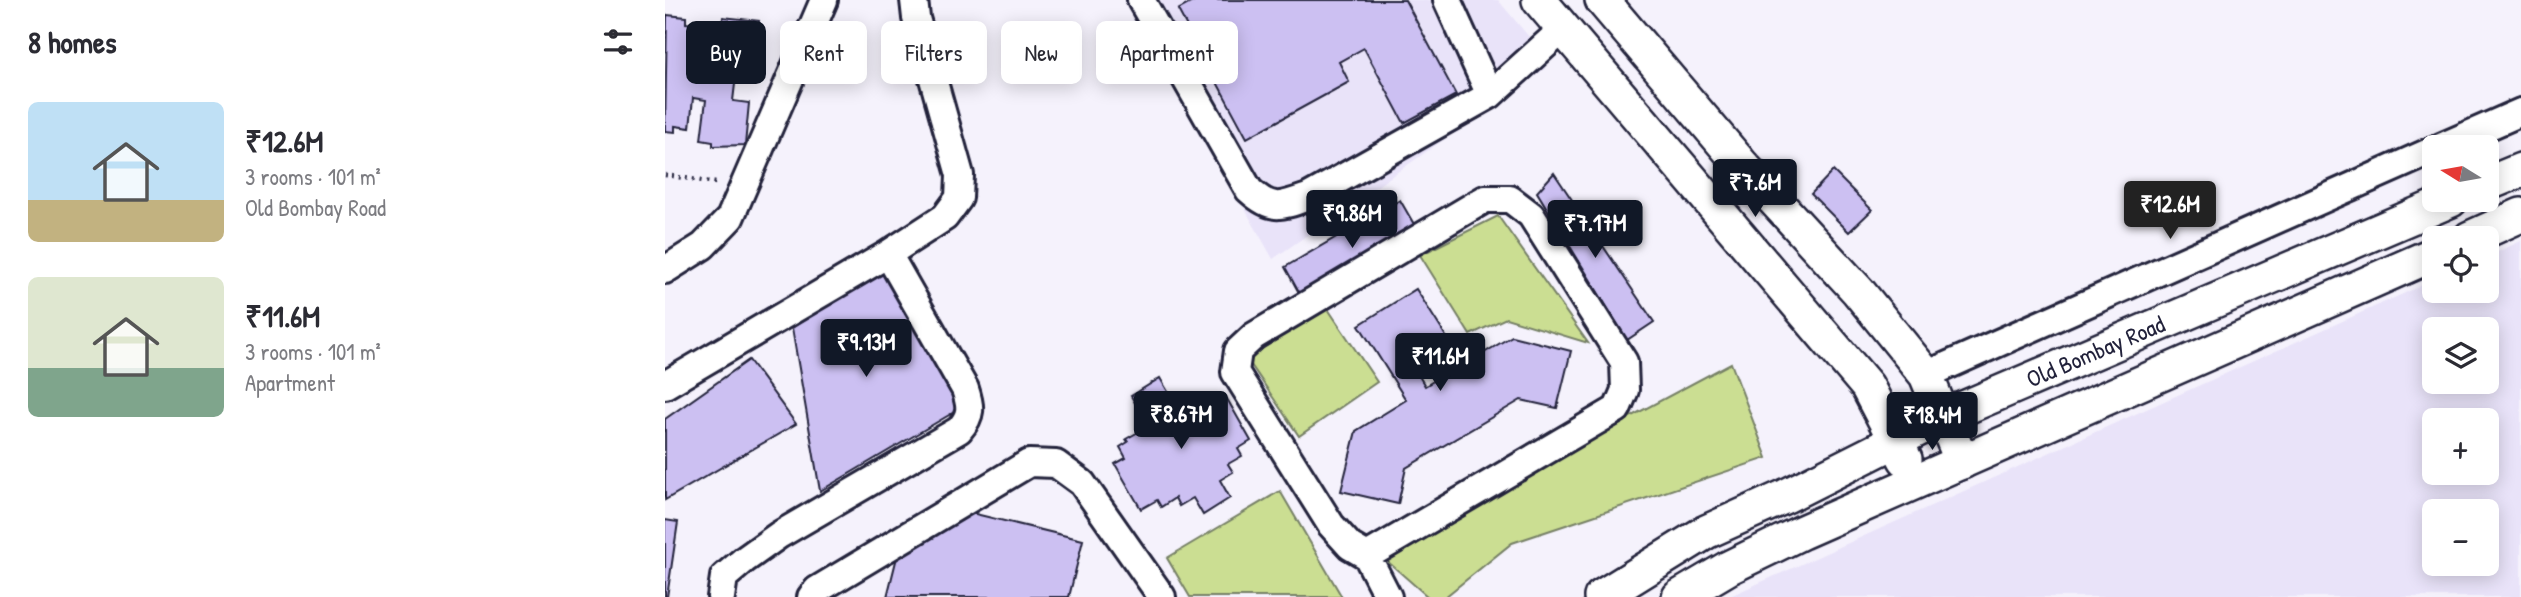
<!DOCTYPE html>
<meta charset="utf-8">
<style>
body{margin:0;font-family:"Patrick Hand",sans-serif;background:#f2f2f3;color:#2b2b33;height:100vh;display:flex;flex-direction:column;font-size:26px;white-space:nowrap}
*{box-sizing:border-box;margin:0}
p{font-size:23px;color:#7c7c81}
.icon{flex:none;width:38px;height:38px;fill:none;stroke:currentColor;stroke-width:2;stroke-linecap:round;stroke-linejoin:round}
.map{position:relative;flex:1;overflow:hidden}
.panel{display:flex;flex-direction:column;background:#fff;width:665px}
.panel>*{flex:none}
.banner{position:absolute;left:21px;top:21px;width:665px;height:63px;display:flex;gap:14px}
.needle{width:46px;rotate:281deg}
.controls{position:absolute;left:1757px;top:135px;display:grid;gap:14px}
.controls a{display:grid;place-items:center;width:77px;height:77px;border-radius:10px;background:#fff;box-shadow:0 4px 18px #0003;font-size:35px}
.price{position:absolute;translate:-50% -60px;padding:0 16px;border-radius:7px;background:#111827;color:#fff;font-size:23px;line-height:46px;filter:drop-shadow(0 2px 4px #0008)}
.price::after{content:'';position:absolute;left:50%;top:42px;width:21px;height:16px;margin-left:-10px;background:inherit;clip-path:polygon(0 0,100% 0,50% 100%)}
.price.active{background:#222;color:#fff}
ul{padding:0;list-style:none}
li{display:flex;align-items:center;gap:21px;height:175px;padding:0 28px}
li span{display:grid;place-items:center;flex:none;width:196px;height:140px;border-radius:10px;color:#555}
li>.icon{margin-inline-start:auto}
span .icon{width:84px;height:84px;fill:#fffc;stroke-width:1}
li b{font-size:30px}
h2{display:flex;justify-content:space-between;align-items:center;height:84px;padding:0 28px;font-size:30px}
.tag{padding:0 24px;border-radius:10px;background:#fff;box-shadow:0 4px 18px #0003;font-size:24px;line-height:63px}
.tag.active{background:#111827;color:#fff}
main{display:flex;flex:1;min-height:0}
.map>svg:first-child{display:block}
.built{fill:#e9e3f9;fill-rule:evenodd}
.green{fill:#cbde92;stroke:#768066;stroke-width:2}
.building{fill:#ccc0f2;stroke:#22223b;stroke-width:2;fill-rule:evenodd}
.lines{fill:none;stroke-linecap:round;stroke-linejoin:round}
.minor-casing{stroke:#22223b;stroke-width:32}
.major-casing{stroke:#22223b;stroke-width:38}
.path{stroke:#22223b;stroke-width:4.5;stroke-dasharray:2 5;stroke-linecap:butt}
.minor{stroke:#fff;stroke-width:26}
.major{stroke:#fff;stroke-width:33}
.labels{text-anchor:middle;stroke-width:5;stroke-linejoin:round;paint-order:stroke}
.street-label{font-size:24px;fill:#22223b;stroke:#fff}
</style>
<main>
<section class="panel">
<h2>8 homes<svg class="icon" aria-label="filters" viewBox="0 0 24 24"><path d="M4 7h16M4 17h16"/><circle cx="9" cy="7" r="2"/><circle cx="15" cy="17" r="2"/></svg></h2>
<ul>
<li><span style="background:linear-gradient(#bfe0f5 70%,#c2b280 0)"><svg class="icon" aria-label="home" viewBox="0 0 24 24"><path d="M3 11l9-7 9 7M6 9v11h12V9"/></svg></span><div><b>₹12.6M</b><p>3 rooms · 101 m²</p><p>Old Bombay Road</p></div></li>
<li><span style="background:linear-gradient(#dfe7d0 65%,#7fa58c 0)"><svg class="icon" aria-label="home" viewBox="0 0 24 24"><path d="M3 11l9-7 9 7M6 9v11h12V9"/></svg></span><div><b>₹11.6M</b><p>3 rooms · 101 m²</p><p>Apartment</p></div></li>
</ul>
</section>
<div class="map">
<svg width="1856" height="597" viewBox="0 0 1856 597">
<rect width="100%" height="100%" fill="#f5f2fc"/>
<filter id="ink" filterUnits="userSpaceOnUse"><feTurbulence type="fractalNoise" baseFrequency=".0143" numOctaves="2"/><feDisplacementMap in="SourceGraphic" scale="14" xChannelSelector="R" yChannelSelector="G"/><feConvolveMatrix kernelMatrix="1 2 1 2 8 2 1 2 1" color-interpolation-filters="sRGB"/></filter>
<g filter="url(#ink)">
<path class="built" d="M 462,0 L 833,0 L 865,38 L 881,68 L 608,259 Z
M 1856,241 L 1856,597 L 1063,597 L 1769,280 L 1769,290 L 1822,290 L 1822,257 ZM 1769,329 L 1822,329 L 1822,382 L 1769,382 ZM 1769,420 L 1822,420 L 1822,472 L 1769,472 ZM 1769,511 L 1822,511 L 1822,564 L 1769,564 Z"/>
<path class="green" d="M 833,216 L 923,343 L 841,318 L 805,335 L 755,255 Z
M 661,306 L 712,382 L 634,436 L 582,359 Z
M 1066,363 L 1102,458 L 847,543 L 780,597 L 763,597 L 722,561 L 871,467 Z
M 615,491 L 677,597 L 525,597 L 502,558 Z"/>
<path class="building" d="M 531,0 L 740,0 L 791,95 L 739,123 L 699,48 L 674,62 L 684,82 L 582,138 L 513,10 Z
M 2,15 L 21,17 L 21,23 L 35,24 L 34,33 L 38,34 L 37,47 L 40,48 L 41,42 L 46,42 L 47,24 L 57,25 L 58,17 L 94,21 L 88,69 L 72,67 L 68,101 L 84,103 L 80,145 L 48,146 L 48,142 L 36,140 L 41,100 L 28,98 L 25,128 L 10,126 L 10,132 L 0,131 Z
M 1168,171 L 1207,210 L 1184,232 L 1146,194 Z
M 889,173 L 989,322 L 962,340 L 872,192 Z
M 735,200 L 754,233 L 638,300 L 620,267 Z
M 216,270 L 296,408 L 155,491 L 127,328 Z
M 751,289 L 799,365 L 847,336 L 906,351 L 892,408 L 856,400 L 741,468 L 733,504 L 676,491 L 691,431 L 741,400 L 694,325 ZM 767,360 L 777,376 L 760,386 L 751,371 Z
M 84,360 L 131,424 L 0,500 L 0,419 Z
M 495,378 L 525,429 L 537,422 L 525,402 L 533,396 L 538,403 L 545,398 L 549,404 L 561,397 L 586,441 L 573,449 L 577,456 L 563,464 L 568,472 L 555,480 L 565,498 L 538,515 L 528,498 L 514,506 L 510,498 L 496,507 L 492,500 L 476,509 L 450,464 L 461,458 L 455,447 L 463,442 L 461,439 L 484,426 L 466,396 Z
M 298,511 L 418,540 L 404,597 L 222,597 L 234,549 Z
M 0,520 L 13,522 L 2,597 L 0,597 Z"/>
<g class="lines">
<defs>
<path id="minor" d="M 476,0 L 584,190 C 607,211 615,207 643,197 L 825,95 L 782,0
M 825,95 L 898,29
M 1776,147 L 1856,112
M 0,270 L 38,246 L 65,218 L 159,0
M 1261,375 L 1769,150
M 0,385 L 223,254 L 280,217 L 294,198 L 295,175 L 251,18 L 249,0
M 702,556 L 952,409 L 960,390 L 959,362 L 866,215 L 845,199 L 820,199 L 589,336 L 573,351 L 570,372 L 666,525 L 685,546 L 702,556 L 723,597
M 56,597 L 59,577 L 79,560 L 114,535 L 294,430 C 307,415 306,407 300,389 L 223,254
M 146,597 L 152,590 L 364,463 L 391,464 L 417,483 L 497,597"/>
<g id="major">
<path d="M 874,0 L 1202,386 L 1240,459"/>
<path d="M 937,0 L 1076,164 L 1193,291 L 1261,375 L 1297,462"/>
<path d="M 1822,184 L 1856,170"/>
<path d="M 1805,238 L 1856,215"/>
<path id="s1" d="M 936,597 L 1041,532 L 1121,496 L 1278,417 L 1786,200"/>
<path d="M 1014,597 L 1063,568 L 1137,532 L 1769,254"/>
</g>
</defs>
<use href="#minor" class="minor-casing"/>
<use href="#major" class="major-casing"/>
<path class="path" d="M 0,175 L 51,183"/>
<use href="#minor" class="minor"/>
<use href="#major" class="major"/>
</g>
</g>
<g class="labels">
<g class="street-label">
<text dy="8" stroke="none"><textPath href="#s1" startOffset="553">Old Bombay Road</textPath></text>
</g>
</g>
</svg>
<div class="controls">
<a><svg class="needle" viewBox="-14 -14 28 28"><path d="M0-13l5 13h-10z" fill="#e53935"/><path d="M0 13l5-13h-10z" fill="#7c7c81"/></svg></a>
<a><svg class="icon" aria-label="locate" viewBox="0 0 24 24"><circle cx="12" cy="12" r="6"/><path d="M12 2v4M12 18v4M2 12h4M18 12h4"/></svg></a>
<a><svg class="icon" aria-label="layers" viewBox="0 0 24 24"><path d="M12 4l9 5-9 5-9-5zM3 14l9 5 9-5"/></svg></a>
<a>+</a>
<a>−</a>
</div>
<b class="price" style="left:1090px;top:219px">₹7.6M</b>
<b class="price active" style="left:1505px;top:241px">₹12.6M</b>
<b class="price" style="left:687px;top:250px">₹9.86M</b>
<b class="price" style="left:930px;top:260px">₹7.17M</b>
<b class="price" style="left:201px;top:379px">₹9.13M</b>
<b class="price" style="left:775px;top:393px">₹11.6M</b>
<b class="price" style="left:516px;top:451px">₹8.67M</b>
<b class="price" style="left:1267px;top:452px">₹18.4M</b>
<div class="banner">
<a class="tag active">Buy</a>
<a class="tag">Rent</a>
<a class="tag">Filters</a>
<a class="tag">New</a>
<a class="tag">Apartment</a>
</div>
</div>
</main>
